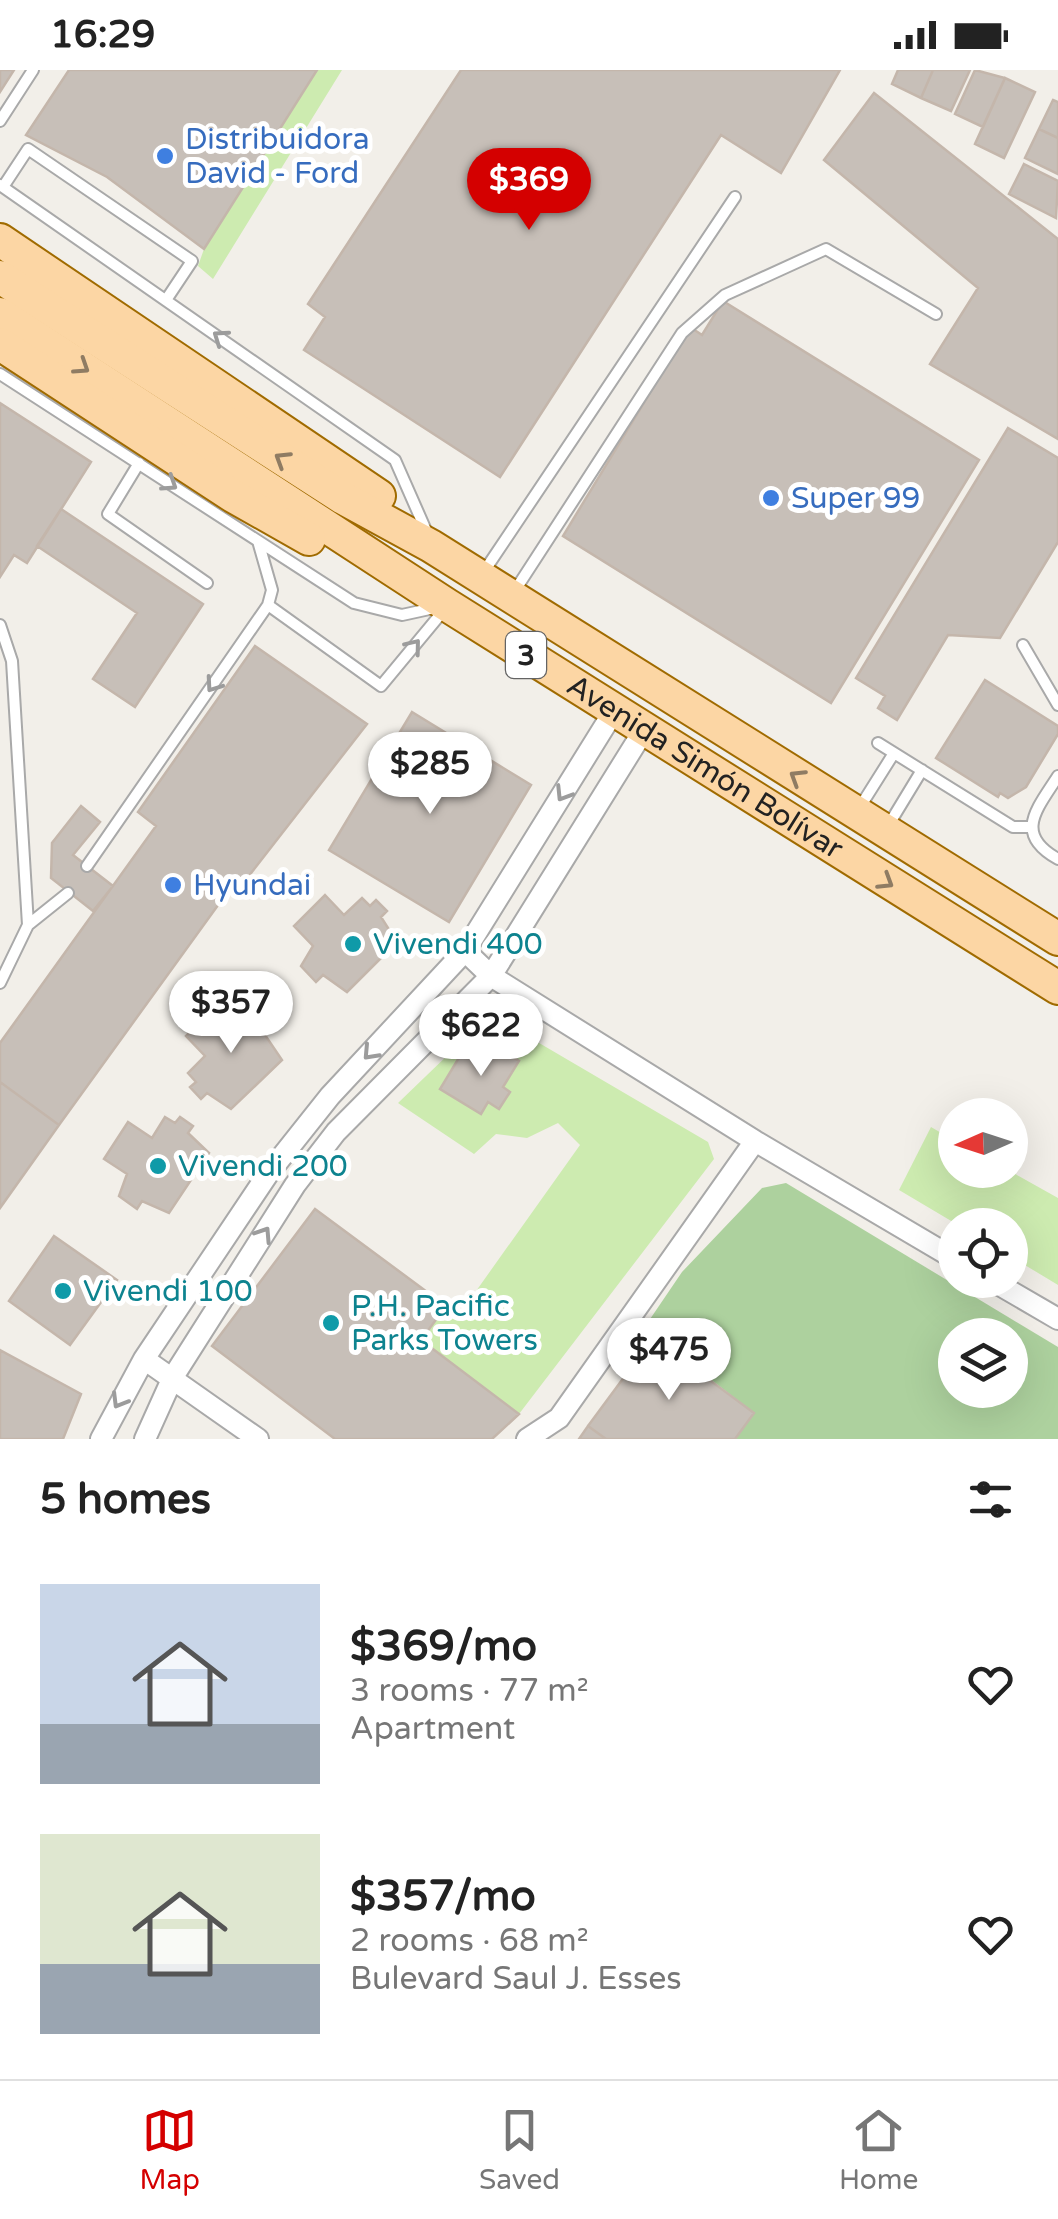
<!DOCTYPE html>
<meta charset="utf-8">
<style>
body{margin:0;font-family:"Varela Round",sans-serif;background:#f6f6f6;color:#222;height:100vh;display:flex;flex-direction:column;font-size:38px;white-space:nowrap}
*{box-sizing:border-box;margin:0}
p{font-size:32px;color:#767676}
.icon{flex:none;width:55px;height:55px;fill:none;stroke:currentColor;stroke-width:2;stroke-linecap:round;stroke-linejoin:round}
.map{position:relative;height:1369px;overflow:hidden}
.details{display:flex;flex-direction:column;background:#fff;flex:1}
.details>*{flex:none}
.needle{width:65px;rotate:267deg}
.fabs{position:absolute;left:938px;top:1028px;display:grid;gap:20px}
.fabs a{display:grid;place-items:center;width:90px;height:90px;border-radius:50%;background:#fff;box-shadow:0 10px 40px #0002;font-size:50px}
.price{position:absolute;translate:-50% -85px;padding:0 22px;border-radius:35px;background:#fff;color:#222;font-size:32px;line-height:65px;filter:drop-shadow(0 2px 5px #0008)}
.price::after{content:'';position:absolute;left:50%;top:60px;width:30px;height:22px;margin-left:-15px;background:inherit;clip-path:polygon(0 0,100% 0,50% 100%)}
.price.selected{background:#d40000;color:#fff}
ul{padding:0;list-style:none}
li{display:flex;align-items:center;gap:30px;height:250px;padding:0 40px}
li span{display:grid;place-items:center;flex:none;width:280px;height:200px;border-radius:0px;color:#555}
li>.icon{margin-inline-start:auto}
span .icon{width:120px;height:120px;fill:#fffc;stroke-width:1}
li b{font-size:42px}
h2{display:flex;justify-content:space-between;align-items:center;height:120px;padding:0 40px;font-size:42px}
.status{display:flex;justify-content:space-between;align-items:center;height:70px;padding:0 50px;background:#fff;direction:ltr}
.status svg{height:28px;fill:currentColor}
.dock{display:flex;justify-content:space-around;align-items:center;height:140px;border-top:2px solid #e0e0e0;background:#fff;font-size:28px;color:#767676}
.dock a{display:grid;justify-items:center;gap:5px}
.dock .selected{color:#d40000}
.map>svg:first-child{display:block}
.grass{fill:#cdebb0}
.forest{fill:#add19e;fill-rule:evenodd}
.building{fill:#c7bfb8;stroke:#c4b6ab;stroke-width:2.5}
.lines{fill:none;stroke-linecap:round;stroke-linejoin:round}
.lane-casing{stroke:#a9a9a9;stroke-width:14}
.street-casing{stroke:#a9a9a9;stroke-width:24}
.primary-casing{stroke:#a06b00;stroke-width:36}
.lane{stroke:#fff;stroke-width:10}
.street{stroke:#fff;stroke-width:20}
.primary{stroke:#fcd6a4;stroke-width:32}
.oneway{stroke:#9c9c9c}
.oneway2{stroke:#8f7c63}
.shop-dot{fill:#3f7fe0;stroke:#fff;stroke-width:4}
.culture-dot{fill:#0f9aa8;stroke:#fff;stroke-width:4}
.labels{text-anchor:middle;stroke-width:10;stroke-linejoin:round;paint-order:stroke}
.shield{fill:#fff;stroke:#646464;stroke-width:2.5}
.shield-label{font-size:28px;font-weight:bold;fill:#222}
.shop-label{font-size:30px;fill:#366cbe;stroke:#fff;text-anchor:start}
.street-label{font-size:30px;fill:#222;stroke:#fff}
.culture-label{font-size:30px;fill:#0d838f;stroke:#fff;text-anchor:start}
</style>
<div class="status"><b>16:29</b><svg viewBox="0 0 49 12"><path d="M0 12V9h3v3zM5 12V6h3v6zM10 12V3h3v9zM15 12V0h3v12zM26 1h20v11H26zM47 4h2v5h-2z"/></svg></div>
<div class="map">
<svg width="1058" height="1369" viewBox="0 0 1058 1369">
<rect width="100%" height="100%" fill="#f2efe9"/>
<path class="grass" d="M 317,0 L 342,0 L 213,209 L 198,196 L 204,179 Z
M 500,950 L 708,1072 L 714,1089 L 519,1344 L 421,1270 L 446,1236 L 459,1245 L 580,1075 L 558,1053 L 527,1068 L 496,1064 L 474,1084 L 398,1033 L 481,953 Z
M 931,1057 L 955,1071 L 955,1100 L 1008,1100 L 1058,1128 L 1058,1215 L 1010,1186 L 1010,1155 L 958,1155 L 899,1120 Z"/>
<path class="forest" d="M 786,1113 L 1058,1277 L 1058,1369 L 735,1369 L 753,1342 L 644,1258 L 682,1202 L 762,1118 ZM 955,1265 L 1010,1265 L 1010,1320 L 955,1320 Z"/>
<path class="building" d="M 0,0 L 14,0 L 0,22 Z
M 69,0 L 317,0 L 204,179 L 107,107 L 26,65 Z
M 461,0 L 840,0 L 781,103 L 721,65 L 500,407 L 304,280 L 325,247 L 308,234 Z
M 898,0 L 933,0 L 921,28 L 892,14 Z
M 933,0 L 970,0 L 951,41 L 921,28 Z
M 975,0 L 1005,8 L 983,57 L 955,44 Z
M 1005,8 L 1035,22 L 1004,88 L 975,74 Z
M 874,23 L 1058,169 L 1058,369 L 930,294 L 978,218 L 824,90 Z
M 1053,30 L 1058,32 L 1058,68 L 1039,59 Z
M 1039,59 L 1058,68 L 1058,104 L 1025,88 Z
M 1024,94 L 1058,111 L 1056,148 L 1009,124 Z
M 723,231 L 979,390 L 831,633 L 563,466 L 690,257 L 702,265 Z
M 0,333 L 91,392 L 27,493 L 14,485 L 0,507 Z
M 1008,358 L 1058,388 L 1058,472 L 1000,568 L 948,565 L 897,650 L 878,638 L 885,626 L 856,608 Z
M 61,439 L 203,534 L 135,637 L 93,609 L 137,543 L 37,476 Z
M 255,576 L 367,654 L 241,816 L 234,813 L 59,1055 L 0,1012 L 0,973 L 156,756 L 138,742 Z
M 985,610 L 1058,656 L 1058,664 L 1026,717 L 1008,728 L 1000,723 L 998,727 L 936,688 Z
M 412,642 L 531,715 L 449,852 L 329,780 Z
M 81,736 L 100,752 L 73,785 L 113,816 L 93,841 L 51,808 L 52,773 Z
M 325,825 L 344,845 L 362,828 L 370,836 L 376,830 L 387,841 L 381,847 L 397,872 L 347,922 L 323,905 L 316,912 L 301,896 L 313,876 L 294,856 Z
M 217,935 L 237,954 L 257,943 L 272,958 L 265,965 L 282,990 L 231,1039 L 207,1023 L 201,1029 L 190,1017 L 196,1012 L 188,1003 L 205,986 L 186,966 Z
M 491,973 L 519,991 L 503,1017 L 510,1022 L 499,1039 L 488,1032 L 481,1044 L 440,1019 L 463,981 L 479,991 Z
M 0,1012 L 59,1055 L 0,1138 Z
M 165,1047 L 175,1053 L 180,1047 L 193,1056 L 188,1063 L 209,1083 L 169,1143 L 142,1131 L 137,1139 L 119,1126 L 127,1104 L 104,1089 L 128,1052 L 152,1068 Z
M 315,1139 L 446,1236 L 421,1270 L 519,1344 L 492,1369 L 335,1369 L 212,1276 Z
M 54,1166 L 117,1210 L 70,1275 L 9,1231 Z
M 653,1268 L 754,1343 L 735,1369 L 606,1369 L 588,1356 Z
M 0,1280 L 81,1324 L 63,1369 L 0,1369 Z
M 588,1356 L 606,1369 L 579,1369 Z"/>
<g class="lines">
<defs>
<path id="lane" d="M 0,51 L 33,0
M 0,115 L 395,390 L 428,465
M 3,117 L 28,79 L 192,191 L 166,230
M 0,304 L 354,533 L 402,545 L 434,538
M 139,393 L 108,444 L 207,513
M 483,503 L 735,127
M 514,522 L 682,263 L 725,225 L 826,179 L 936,244
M 268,535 L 381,616 L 444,540
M 0,555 L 12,591 L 28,855 L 0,913
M 1023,575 L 1058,635
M 878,673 L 1013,757 L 1032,757
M 1058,706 C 1037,739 1013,764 1058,789
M 860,737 L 894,683
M 888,756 L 922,700
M 87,796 L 268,535 L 272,520 L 258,471
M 28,855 L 68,823"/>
<path id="street" d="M 465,881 L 491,906 L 755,1071 L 955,1189
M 991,1210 L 1058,1249
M 144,1289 L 258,1369
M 101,1369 L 144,1289 L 268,1104 L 330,1026 L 465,881 L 614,641
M 145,1369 L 173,1307 L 295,1115 L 336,1062 L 491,906 L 644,660
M 527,1369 L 559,1348 L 755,1071"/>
<g id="primary">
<path d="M 0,170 L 379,426"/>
<path d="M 0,207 L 343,428 L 431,476 L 1058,869"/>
<path id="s1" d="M 0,244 L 447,535 L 1058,918"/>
<path d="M 0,274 L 233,426 L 309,469"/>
</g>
</defs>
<use href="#lane" class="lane-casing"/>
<use href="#street" class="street-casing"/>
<use href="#primary" class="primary-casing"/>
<use href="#lane" class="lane"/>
<use href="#street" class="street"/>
<use href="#primary" class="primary"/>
</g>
<defs><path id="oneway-chevron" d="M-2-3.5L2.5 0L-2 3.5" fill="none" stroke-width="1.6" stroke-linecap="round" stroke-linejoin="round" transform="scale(2.5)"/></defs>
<g class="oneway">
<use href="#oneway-chevron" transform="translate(220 267) rotate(-145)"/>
<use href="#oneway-chevron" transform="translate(170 414) rotate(33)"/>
<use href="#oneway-chevron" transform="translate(414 576) rotate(-51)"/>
<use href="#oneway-chevron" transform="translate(213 615) rotate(125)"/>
<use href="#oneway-chevron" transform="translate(563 724) rotate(122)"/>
<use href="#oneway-chevron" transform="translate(370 983) rotate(133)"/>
<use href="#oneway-chevron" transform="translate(264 1164) rotate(-57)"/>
<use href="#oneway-chevron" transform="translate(119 1331) rotate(121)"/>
</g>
<g class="oneway2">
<use href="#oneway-chevron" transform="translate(82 297) rotate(33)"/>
<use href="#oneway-chevron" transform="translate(282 389) rotate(-148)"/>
<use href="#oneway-chevron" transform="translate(797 707) rotate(-148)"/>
<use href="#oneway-chevron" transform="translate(886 812) rotate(32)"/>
</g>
<g class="shop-dot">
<circle cx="165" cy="86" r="10"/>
<circle cx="771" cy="428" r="10"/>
<circle cx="173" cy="815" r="10"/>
</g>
<g class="culture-dot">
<circle cx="353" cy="874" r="10"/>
<circle cx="158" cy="1096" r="10"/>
<circle cx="63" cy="1221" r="10"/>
<circle cx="331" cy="1253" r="10"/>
</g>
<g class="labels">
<rect class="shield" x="506" y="562" width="40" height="46" rx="8"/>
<g class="shield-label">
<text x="526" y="595">3</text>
</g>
<g class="shop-label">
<text x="185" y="79">Distribuidora<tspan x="185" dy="34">David - Ford</tspan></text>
<text x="791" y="438">Super 99</text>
<text x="193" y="825">Hyundai</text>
</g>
<g class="street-label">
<text dy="10" stroke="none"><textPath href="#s1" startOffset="838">Avenida Simón Bolívar</textPath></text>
</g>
<g class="culture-label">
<text x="373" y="884">Vivendi 400</text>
<text x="178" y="1106">Vivendi 200</text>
<text x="83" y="1231">Vivendi 100</text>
<text x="351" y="1246">P.H. Pacific<tspan x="351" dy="34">Parks Towers</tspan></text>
</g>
</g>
</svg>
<div class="fabs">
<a><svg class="needle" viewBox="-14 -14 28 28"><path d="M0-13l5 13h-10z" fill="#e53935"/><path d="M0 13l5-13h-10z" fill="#767676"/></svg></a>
<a><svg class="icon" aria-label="locate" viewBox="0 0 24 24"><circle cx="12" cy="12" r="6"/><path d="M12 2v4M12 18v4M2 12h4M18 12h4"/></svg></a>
<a><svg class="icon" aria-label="layers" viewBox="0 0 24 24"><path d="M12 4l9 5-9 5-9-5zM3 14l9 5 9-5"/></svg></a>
</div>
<b class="price selected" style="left:529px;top:163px">$369</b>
<b class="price" style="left:430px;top:747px">$285</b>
<b class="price" style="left:231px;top:986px">$357</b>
<b class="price" style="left:481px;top:1009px">$622</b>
<b class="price" style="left:669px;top:1333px">$475</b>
</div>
<section class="details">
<h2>5 homes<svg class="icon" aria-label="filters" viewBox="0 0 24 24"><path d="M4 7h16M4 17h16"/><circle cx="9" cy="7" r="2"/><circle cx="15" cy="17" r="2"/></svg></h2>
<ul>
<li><span style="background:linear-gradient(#c9d6e8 70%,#9aa5b1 0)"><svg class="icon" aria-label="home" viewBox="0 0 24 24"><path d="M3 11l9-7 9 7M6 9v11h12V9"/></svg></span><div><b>$369/mo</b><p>3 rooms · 77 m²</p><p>Apartment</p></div><svg class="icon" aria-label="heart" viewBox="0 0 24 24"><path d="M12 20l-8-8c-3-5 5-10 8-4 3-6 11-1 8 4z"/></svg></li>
<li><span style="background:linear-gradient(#dfe7d0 65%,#9aa5b1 0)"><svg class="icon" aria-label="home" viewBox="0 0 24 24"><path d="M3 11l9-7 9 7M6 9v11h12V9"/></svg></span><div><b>$357/mo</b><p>2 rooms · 68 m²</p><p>Bulevard Saul J. Esses</p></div><svg class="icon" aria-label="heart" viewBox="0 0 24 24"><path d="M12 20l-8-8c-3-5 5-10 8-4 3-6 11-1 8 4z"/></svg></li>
</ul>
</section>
<nav class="dock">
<a class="selected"><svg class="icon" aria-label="map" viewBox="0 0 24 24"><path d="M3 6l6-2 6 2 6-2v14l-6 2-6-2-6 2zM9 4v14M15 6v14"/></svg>Map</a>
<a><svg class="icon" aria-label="saved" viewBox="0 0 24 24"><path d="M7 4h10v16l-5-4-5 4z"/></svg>Saved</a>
<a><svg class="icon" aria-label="home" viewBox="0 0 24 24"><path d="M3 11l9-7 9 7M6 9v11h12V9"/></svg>Home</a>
</nav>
